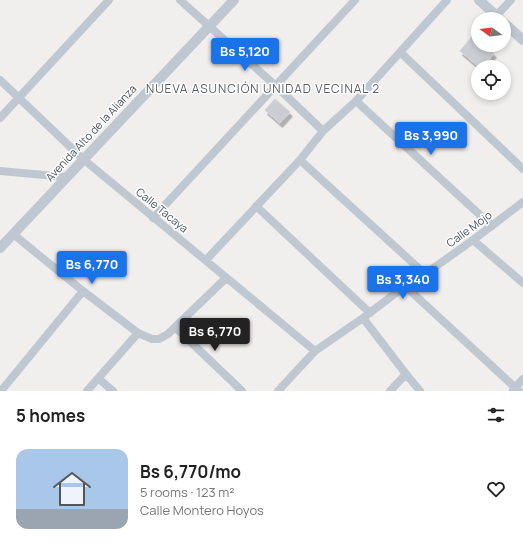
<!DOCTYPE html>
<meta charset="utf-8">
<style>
body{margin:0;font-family:Manrope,sans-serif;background:#f2f2f2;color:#222;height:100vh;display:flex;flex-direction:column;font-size:15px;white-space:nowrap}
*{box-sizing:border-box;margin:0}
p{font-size:13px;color:#767676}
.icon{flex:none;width:22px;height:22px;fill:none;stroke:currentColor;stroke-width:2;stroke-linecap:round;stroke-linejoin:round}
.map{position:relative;height:391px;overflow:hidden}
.sheet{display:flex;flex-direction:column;background:#fff;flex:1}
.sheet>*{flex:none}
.needle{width:26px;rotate:285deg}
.buttons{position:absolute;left:471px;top:12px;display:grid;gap:8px}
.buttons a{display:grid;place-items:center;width:40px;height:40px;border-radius:50%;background:#fff;box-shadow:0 2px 6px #0003;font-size:20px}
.price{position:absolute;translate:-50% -34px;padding:0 9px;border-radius:4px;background:#1a73e8;color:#fff;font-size:13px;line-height:26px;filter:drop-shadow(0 1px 2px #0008)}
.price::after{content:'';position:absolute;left:50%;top:24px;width:12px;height:9px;margin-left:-6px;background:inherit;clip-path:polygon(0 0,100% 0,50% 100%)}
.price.active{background:#222;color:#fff}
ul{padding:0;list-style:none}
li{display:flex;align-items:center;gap:12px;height:100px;padding:0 16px}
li+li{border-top:1px solid #e0e0e0}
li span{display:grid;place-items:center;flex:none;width:112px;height:80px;border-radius:12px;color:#555}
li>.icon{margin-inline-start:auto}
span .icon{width:48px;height:48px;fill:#fffc;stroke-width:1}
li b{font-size:17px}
h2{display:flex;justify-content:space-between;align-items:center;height:48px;padding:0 16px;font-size:17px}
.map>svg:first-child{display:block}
.building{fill:#cbcdd3;stroke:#d2d4da;filter:url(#shadow)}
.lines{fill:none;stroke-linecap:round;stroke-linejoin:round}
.minor{stroke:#bfc8d0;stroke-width:8}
.tertiary{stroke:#bfc8d0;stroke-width:10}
.labels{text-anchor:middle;stroke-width:3;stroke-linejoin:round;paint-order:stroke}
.street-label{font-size:11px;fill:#47515b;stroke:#fff}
.neighbourhood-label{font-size:12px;letter-spacing:1px;fill:#5b5e63;stroke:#fff}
</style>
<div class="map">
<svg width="523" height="391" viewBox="0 0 523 391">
<defs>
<filter id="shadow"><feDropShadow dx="2.5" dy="4.5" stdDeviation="0" flood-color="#0004"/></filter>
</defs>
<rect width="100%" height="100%" fill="#f1eeee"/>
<path class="building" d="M 473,35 L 478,40 L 478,45 L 484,45 L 494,53 L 483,67 L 479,67 L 460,51 Z
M 275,99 L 290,112 L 280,123 L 265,110 Z"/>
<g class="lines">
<path class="minor" d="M 180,0 L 276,86 L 323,131
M 496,16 L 511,0
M 400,52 L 523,169
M 0,80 L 83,159 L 315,351
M 356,101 L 492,226
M 0,118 L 109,0
M 300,160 L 425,274
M 0,171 L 66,177
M 256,206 L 370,313
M 153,218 L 355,0
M 13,234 L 83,291 L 138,333 L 152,339 L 159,339 L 168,334 L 226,278
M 473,240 L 523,283
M 206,260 L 300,160 L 323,131 L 356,101 L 447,0
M 405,286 L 519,391
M 363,318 L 406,374 L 420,391
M 175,327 L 242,391
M 99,379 L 113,391
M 513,390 L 523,379
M 1,391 L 83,291
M 87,391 L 138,333
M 278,391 L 315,351 L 363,318 L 405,286 L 425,274 L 473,240 L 523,202
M 390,391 L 406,374"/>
<path class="tertiary" d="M 479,0 L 500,19
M 504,23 L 523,40
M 0,248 L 234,0"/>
</g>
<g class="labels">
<g class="street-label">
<text transform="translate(91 133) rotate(-47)" y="4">Avenida Alto de la Alianza</text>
<text transform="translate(162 210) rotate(39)" y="4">Calle Tacaya</text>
<text transform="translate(469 229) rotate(-36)" y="4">Calle Mojo</text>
</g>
<g class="neighbourhood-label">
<text x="263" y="93">NUEVA ASUNCIÓN UNIDAD VECINAL 2</text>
</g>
</g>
</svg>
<div class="buttons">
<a><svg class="needle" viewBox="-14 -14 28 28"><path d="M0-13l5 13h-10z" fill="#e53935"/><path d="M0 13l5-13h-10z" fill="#767676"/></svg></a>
<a><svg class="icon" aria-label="locate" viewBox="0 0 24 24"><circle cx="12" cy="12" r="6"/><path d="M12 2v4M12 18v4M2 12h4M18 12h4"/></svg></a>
</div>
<b class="price" style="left:245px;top:72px">Bs 5,120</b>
<b class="price" style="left:431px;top:156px">Bs 3,990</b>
<b class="price" style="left:92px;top:285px">Bs 6,770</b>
<b class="price" style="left:403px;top:300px">Bs 3,340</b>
<b class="price active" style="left:215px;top:352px">Bs 6,770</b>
</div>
<section class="sheet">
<h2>5 homes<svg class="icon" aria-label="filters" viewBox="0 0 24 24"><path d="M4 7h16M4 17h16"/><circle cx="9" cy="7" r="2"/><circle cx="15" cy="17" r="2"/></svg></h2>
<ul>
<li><span style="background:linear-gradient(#a9c7e8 75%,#9aa5b1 0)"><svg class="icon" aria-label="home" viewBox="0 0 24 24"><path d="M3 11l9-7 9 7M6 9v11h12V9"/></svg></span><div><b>Bs 6,770/mo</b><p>5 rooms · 123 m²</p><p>Calle Montero Hoyos</p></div><svg class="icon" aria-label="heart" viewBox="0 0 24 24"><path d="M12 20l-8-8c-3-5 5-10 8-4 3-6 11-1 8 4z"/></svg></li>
</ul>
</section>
